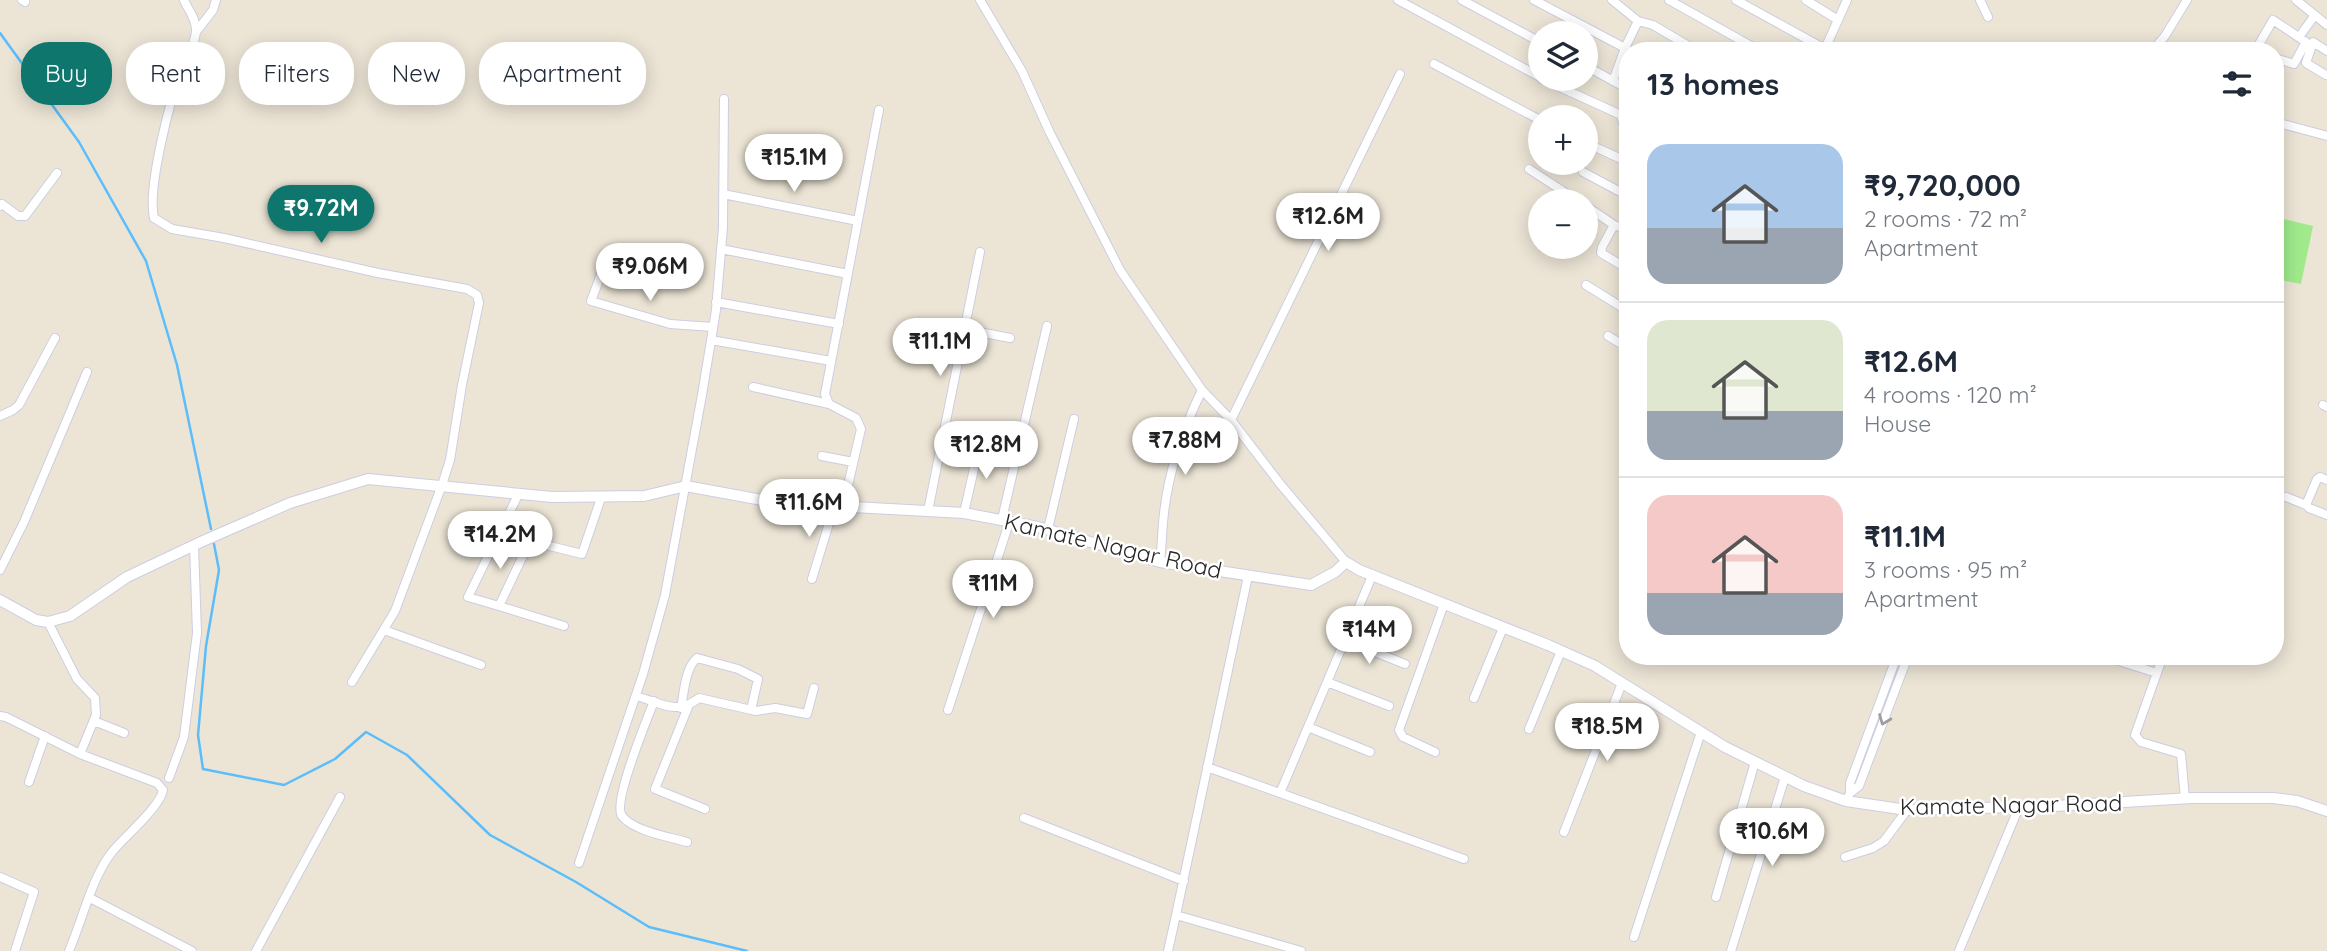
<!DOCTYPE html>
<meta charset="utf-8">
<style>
body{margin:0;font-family:Quicksand,sans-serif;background:#f6f6f7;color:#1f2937;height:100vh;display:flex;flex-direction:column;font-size:26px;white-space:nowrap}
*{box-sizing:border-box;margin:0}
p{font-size:23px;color:#747a83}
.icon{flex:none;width:38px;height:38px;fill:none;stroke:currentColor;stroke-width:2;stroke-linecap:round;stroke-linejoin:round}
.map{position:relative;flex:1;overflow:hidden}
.sheet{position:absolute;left:1619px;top:42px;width:665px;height:623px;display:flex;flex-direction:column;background:#fff;border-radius:28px;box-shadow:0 4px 18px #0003}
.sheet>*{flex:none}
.hud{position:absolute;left:21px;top:42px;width:665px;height:63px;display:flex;gap:14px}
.fabs{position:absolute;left:1528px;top:21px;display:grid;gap:14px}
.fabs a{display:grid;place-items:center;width:70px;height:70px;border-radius:50%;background:#fff;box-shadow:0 4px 18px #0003;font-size:35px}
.price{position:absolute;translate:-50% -60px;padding:0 16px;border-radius:24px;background:#fff;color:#222;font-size:23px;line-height:46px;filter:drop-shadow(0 2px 4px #0008)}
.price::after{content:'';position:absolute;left:50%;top:42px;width:21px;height:16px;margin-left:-10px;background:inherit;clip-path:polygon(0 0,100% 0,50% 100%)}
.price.on{background:#0f766e;color:#fff}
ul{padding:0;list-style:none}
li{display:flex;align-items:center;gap:21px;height:175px;padding:0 28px}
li+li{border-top:2px solid #e0e1e3}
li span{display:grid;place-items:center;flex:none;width:196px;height:140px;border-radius:21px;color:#555}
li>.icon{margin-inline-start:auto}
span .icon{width:84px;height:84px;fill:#fffc;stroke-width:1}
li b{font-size:30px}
h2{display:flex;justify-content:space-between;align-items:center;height:84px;padding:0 28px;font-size:30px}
.pill{padding:0 24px;border-radius:28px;background:#fff;box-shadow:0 4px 18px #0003;font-size:24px;line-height:63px}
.pill.on{background:#0f766e;color:#fff}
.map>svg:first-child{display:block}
.green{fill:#a0ea8c}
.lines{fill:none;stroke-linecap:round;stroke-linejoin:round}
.stream{stroke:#5cbdfb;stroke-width:2.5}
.street-casing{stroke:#cccde3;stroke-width:10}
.secondary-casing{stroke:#cccde3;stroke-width:12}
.street{stroke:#fff;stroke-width:8}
.secondary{stroke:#fff;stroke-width:10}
.oneway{stroke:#9e9e9e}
.labels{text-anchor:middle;stroke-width:5;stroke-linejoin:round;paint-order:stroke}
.street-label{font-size:23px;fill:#272727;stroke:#fff}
</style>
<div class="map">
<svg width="2327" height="951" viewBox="0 0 2327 951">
<rect width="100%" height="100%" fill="#ece5d6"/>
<path class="green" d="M 2275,217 L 2313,226 L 2301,284 L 2275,279 Z"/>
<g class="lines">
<path class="stream" d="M 0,33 L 79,142 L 146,261 L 177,365 L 211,529
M 214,544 L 219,570 L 206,646 L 198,735 L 203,769 L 284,785 L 335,759 L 366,732 L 407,755 L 490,835 L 576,882 L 649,927 L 747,951"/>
<defs>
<path id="street" d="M 22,0 L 25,2
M 184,0 C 188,10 196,18 196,30 C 196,43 186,57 181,70 C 170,101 147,188 154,218 L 172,229 L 224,238 L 378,273 L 467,289 L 477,295 L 479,303 L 462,385 L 450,460 L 442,485 L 395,611 L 352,682
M 980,0 L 1022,71 L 1050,133 L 1120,270 L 1202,390 L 1231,420 L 1281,485 L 1346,562
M 1398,0 L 1540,77
M 1462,0 L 1540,42
M 1534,0 L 1625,48 L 1613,81
M 1612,0 L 1638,21
M 1669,0 L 1760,51
M 1736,0 L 1825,49
M 1806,0 L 1838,20
M 1980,0 L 1988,17
M 2296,0 L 2327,25
M 196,32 L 213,10 L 216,0
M 2299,37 L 2315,15
M 1631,51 L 1625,48 L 1638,21 L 1653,25 L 1697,51
M 1824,51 L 1847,0
M 2152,51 L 2165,36 L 2187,0
M 2255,51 L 2273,20 L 2306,42 L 2294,64 L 2275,58
M 1434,64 L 1540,120
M 1586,66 L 1628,89
M 2326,75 L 2306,63 L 2313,42 L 2327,51
M 1542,79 L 1621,115 L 1628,104
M 1621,115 L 1623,123 L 1628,125
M 2275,122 L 2327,136
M 1586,143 L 1628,162
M 1529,169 L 1578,201
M 1583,172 L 1628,196
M 723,194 L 858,221
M 0,206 L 2,204 L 18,216 L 25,216 L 57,173
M 1586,206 L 1614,225
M 1628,230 L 1614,225 L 1602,247 L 1601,253 L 1628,269
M 721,249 L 848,274
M 605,264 L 591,301 L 670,324 L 713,327
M 1586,285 L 1628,311
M 716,302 L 839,324
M 964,329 L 1010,338
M 1608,336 L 1628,348
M 711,340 L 831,361
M 753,387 L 829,404
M 2323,405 L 2327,407
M 0,416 L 13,410 L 19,405 L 55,338
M 1231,420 L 1400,74
M 822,456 L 853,462
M 2327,480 L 2320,477 L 2317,479 L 2306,505 L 2309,508 L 2327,515
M 2286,497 L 2306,505
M 843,507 L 861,429 L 856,418 L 829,404 L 825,394 L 879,110
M 928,511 L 980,252
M 964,513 L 980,442
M 1002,519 L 1047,326
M 1048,529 L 1074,419
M 1160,562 C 1162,546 1162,529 1164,513 C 1169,469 1183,429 1202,390
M 0,570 L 24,522 L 87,372
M 1248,576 L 1176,915 L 1301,951
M 812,579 L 834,507
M 499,606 L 468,597 L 519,493
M 48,622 L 77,679 L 95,698 L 96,715 L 80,754
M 564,626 L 499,606 L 530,541 L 582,554 L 601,498
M 384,630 L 481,665
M 1345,640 L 1405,664
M 2103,656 L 2157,673 L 2135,735 L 2141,742 L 2181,754 L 2185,799
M 2157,673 L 2163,656
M 1327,682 L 1389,706
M 636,696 C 662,703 676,716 699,698 L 756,711 L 775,708 L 807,714 L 814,688
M 1474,698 L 1503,628
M 654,701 C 647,720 612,803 622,816 C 633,831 670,837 687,842
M 688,707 L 655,789 L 705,809
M 681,708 C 684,693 685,668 697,658 L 738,669 L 758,679 L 751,710
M 948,710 L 1010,520
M 0,716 L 6,717 L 80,754 L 157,783 L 163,790 C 161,806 124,837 112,852 C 92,877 82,921 69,951
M 94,721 L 124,733
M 1308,727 L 1370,752
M 1529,729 L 1561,651
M 1435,752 L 1403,737 L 1399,730 L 1444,604
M 1207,767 L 1464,859
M 169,778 L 184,737 L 197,633 L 194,545
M 29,782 L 45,736
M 1280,793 L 1372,576
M 1850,793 L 1850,783 L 1897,656
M 1846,801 L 1850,793 L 1859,786 L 1908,656
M 1024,818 L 1184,881
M 1564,832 L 1622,683
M 1845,857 L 1873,848 L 1884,841 L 1907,810
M 579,863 L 643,674 L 665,595 L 702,395 L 716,310 L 723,227 L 724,99
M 0,877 L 34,892 L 15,951
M 1716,897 L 1755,762
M 90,898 L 192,951
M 1634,937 L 1701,732
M 256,951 L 340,797
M 1168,951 L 1176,915
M 1731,951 L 1785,777
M 1959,951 L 2019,807"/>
<path id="secondary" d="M 0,600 L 36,620 L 48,622 L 70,616 L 127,577 L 203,541 L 290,503 L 368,479 L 552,497 L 644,496 L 686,486 L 778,503 L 964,513 L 1038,527 L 1160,562 L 1311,585 L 1335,572 L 1346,562 L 1359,570 L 1548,645 L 1595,666 L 1725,747 L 1804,786 L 1846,801 L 1907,810 L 2055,806 L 2192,798 L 2273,798 L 2297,801 L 2327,811"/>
</defs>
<use href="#street" class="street-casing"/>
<use href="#secondary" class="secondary-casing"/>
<use href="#street" class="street"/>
<use href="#secondary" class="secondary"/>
</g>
<defs><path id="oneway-chevron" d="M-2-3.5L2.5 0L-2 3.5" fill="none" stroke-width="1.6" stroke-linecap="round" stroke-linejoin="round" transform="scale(1.75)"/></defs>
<use class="oneway" href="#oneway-chevron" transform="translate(1884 720) rotate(111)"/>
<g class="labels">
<g class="street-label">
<text transform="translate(1113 546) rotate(13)" y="8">Kamate Nagar Road</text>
<text transform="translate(2011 805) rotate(-1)" y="8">Kamate Nagar Road</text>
</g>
</g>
</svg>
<div class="fabs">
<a><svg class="icon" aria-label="layers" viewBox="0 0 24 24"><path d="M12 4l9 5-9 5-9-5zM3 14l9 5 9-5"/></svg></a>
<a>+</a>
<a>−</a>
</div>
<b class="price" style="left:794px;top:194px">₹15.1M</b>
<b class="price on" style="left:321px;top:245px">₹9.72M</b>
<b class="price" style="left:1328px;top:253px">₹12.6M</b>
<b class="price" style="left:650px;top:303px">₹9.06M</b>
<b class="price" style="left:940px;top:378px">₹11.1M</b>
<b class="price" style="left:1185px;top:477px">₹7.88M</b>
<b class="price" style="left:986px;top:481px">₹12.8M</b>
<b class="price" style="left:809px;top:539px">₹11.6M</b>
<b class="price" style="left:500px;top:571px">₹14.2M</b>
<b class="price" style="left:993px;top:620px">₹11M</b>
<b class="price" style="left:1369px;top:666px">₹14M</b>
<b class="price" style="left:1607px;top:763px">₹18.5M</b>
<b class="price" style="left:1772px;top:868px">₹10.6M</b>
<div class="hud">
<a class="pill on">Buy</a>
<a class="pill">Rent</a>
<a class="pill">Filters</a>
<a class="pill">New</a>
<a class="pill">Apartment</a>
</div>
<section class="sheet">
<h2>13 homes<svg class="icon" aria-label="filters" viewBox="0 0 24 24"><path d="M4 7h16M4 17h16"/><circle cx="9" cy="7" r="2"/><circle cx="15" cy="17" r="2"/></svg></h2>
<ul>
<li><span style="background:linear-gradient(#a9c7e8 60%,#9aa5b1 0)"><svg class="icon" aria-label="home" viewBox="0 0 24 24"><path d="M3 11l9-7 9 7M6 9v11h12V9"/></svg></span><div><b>₹9,720,000</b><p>2 rooms · 72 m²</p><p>Apartment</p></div></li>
<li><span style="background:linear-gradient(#dfe7d0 65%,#9aa5b1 0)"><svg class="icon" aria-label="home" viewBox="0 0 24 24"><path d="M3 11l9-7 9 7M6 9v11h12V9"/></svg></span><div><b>₹12.6M</b><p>4 rooms · 120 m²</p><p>House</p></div></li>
<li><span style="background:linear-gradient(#f6c9c9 70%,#9aa5b1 0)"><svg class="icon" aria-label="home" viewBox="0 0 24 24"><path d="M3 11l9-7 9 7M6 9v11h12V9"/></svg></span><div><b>₹11.1M</b><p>3 rooms · 95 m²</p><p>Apartment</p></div></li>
</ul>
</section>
</div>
